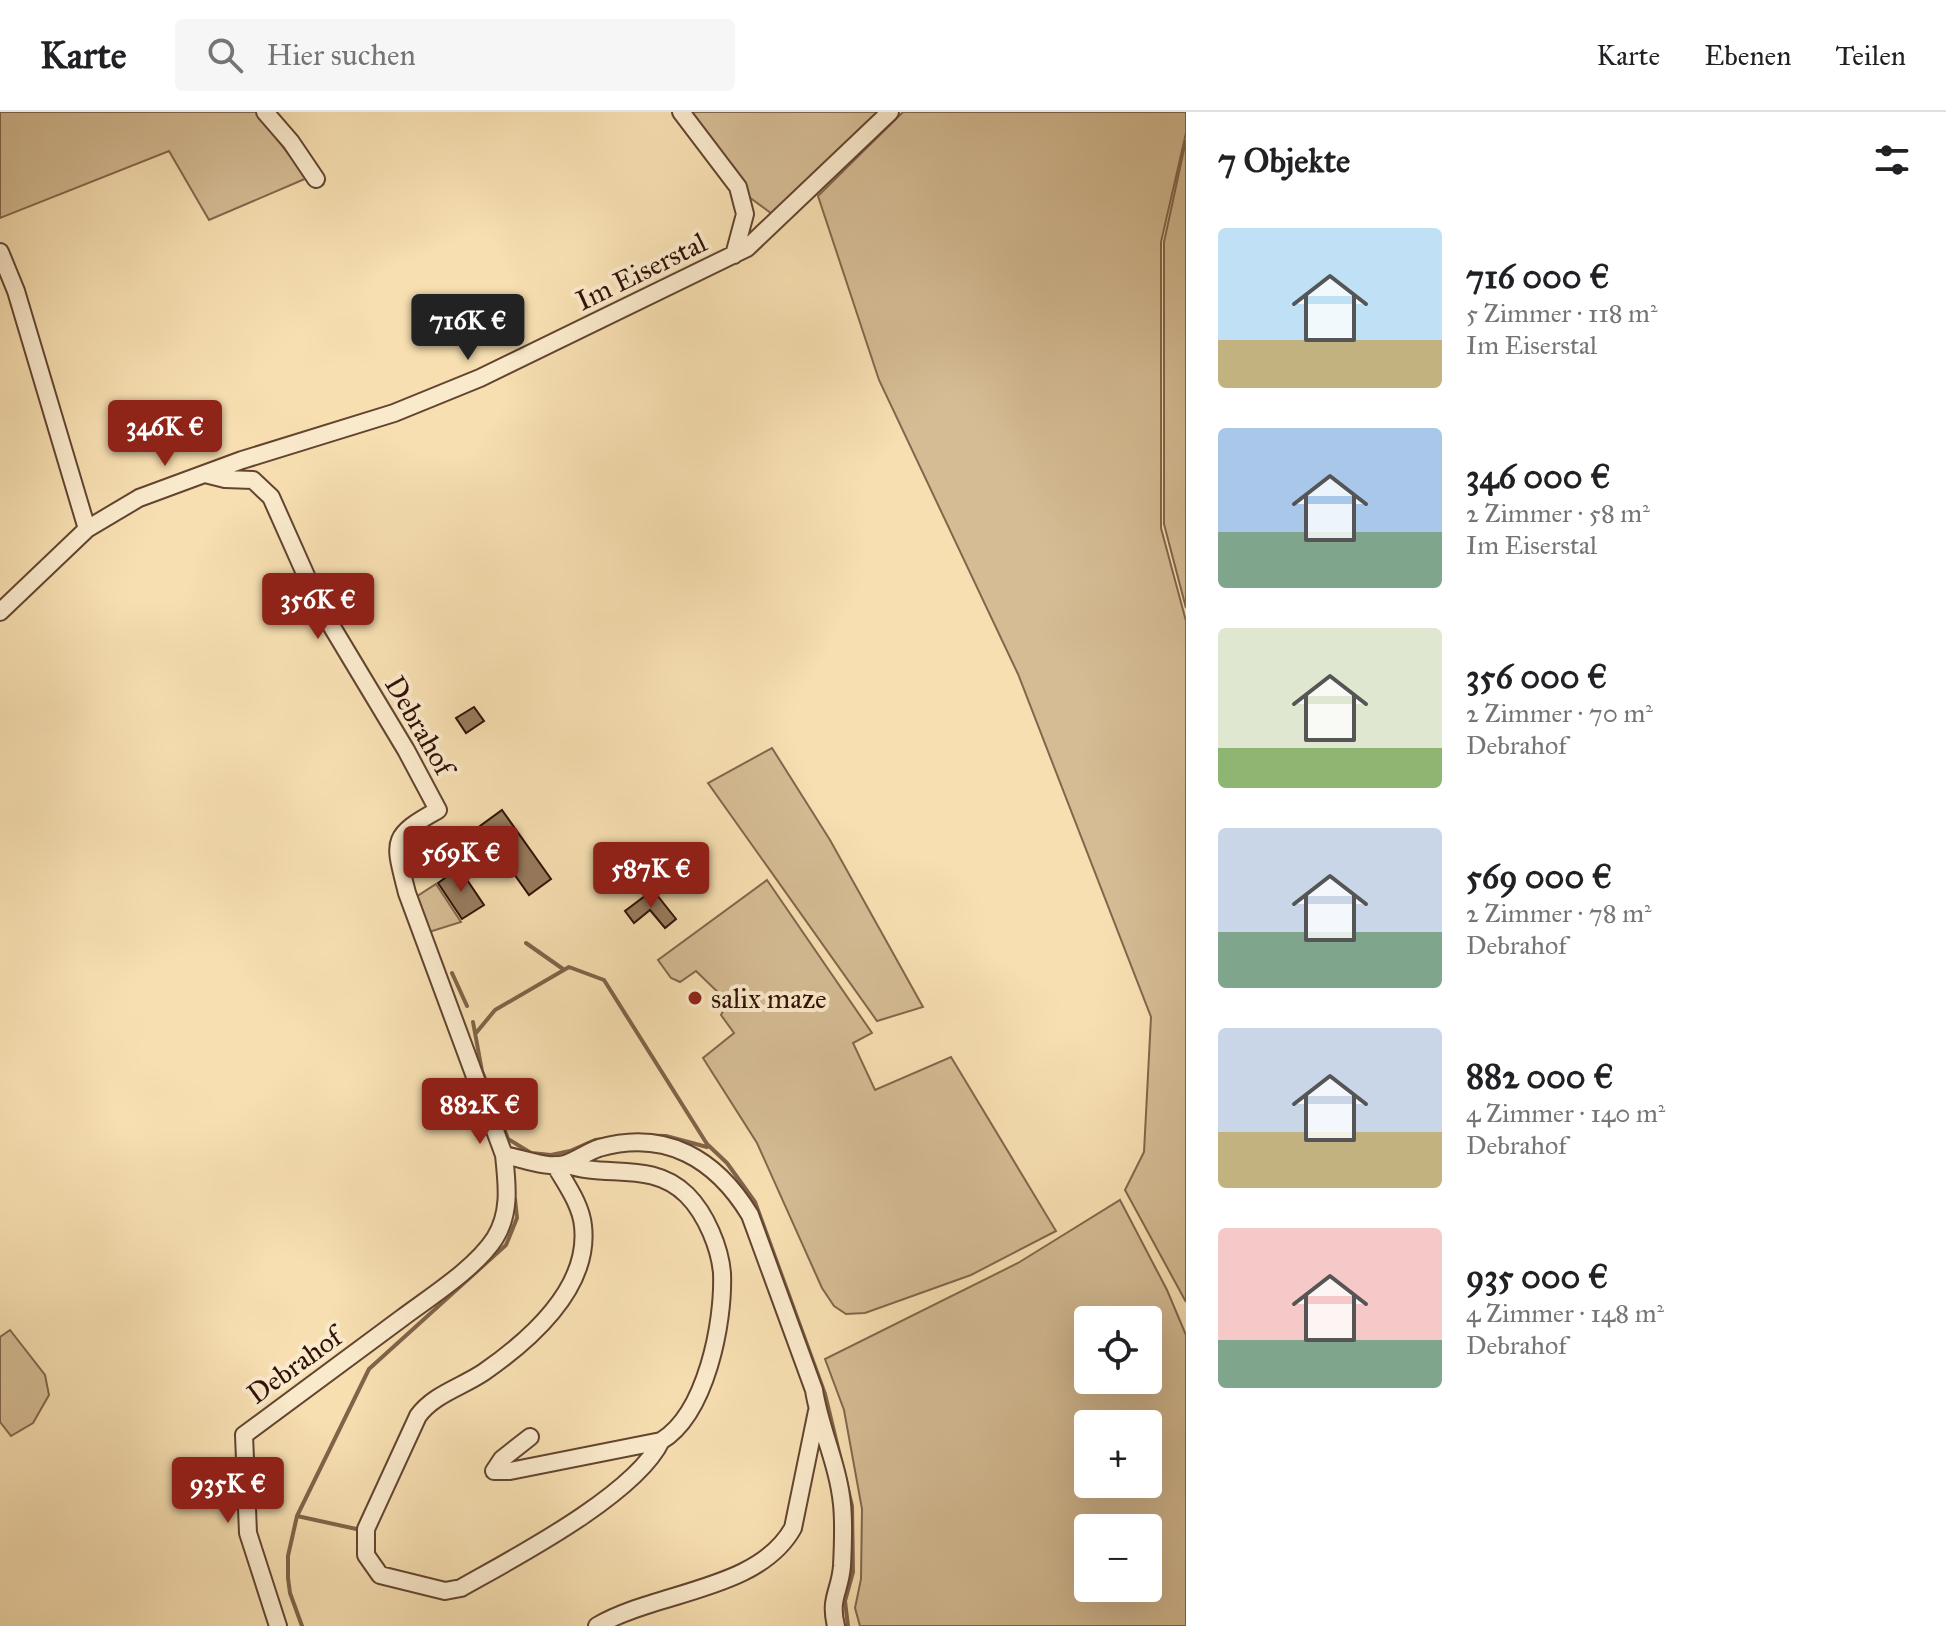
<!DOCTYPE html>
<html lang="de">
<meta charset="utf-8">
<style>
body{margin:0;font-family:"IM FELL Great Primer",serif;background:#f6f6f6;color:#202124;height:100vh;display:flex;flex-direction:column;font-size:30px;white-space:nowrap}
*{box-sizing:border-box;margin:0}
p{font-size:26px;color:#757577}
.icon{flex:none;width:44px;height:44px;fill:none;stroke:currentColor;stroke-width:2;stroke-linecap:round;stroke-linejoin:round}
.map{position:relative;flex:1;overflow:hidden}
.details{display:flex;flex-direction:column;background:#fff;width:760px}
.details>*{flex:none}
.controls{position:absolute;left:1074px;top:1194px;display:grid;gap:16px}
.controls a{display:grid;place-items:center;width:88px;height:88px;border-radius:8px;background:#fff;box-shadow:0 8px 32px #0002;font-size:40px}
.price{position:absolute;translate:-50% -68px;padding:0 18px;border-radius:8px;background:#8f2418;color:#fff;font-size:26px;line-height:52px;filter:drop-shadow(0 2px 4px #0008)}
.price::after{content:'';position:absolute;left:50%;top:48px;width:24px;height:18px;margin-left:-12px;background:inherit;clip-path:polygon(0 0,100% 0,50% 100%)}
.price.selected{background:#222;color:#fff}
ul{padding:0;list-style:none}
li{display:flex;align-items:center;gap:24px;height:200px;padding:0 32px}
li span{display:grid;place-items:center;flex:none;width:224px;height:160px;border-radius:8px;color:#555}
li>.icon{margin-inline-start:auto}
span .icon{width:96px;height:96px;fill:#fffc;stroke-width:1}
li b{font-size:34px}
h2{display:flex;justify-content:space-between;align-items:center;height:96px;padding:0 32px;font-size:34px}
header{display:flex;align-items:center;gap:48px;box-sizing:border-box;height:112px;padding:0 40px;background:#fff;border-bottom:2px solid #e0e0e0}
header strong{font-size:38px}
nav{display:flex;gap:44px;margin-inline-start:auto;font-size:28px}
.search{width:560px;height:72px;background:#f6f6f6;display:flex;align-items:center;gap:20px;box-sizing:border-box;padding:0 28px;border-radius:8px;color:#757577;font-size:30px}
main{display:flex;flex:1;min-height:0}
.map>svg:first-child{display:block}
.green{fill:#d5bc94;stroke:#83664c;stroke-width:2;fill-rule:evenodd}
.lines{fill:none;stroke-linecap:round;stroke-linejoin:round}
.stream{stroke:#806349;stroke-width:4}
.building{fill:#987c5e;stroke:#311105;stroke-width:2}
.minor-casing{stroke:#624430;stroke-width:20}
.minor{stroke:#faeacc;stroke-width:16}
.poi-dot{fill:#8f2418;stroke:#faeacc;stroke-width:3}
.labels{text-anchor:middle;stroke-width:8;stroke-linejoin:round;paint-order:stroke}
.street-label{font-size:28px;fill:#311105;stroke:#faeacc}
.poi-label{font-size:28px;fill:#311105;stroke:#faeacc;text-anchor:start}
</style>
<header>
<strong>Karte</strong>
<div class="search"><svg class="icon" aria-label="search" viewBox="0 0 24 24"><circle cx="10" cy="10" r="6"/><path d="M15 15l6 6"/></svg>Hier suchen</div>
<nav><a>Karte</a><a>Ebenen</a><a>Teilen</a></nav>
</header>
<main>
<div class="map">
<svg width="1186" height="1514" viewBox="0 0 1186 1514">
<rect width="100%" height="100%" fill="#f7dfb1"/>
<filter id="stains"><feTurbulence type="fractalNoise" baseFrequency=".0025" numOctaves="4"/><feColorMatrix values="0 0 0 0 .2 0 0 0 0 .09 0 0 0 0 .02 0 0 0 .5 -.17"/></filter>
<radialGradient id="worn" r=".72"><stop offset=".6" stop-color="#630" stop-opacity="0"/><stop offset="1" stop-color="#630" stop-opacity=".3"/></radialGradient>
<path class="green" d="M 0,0 L 256,0 L 307,66 L 209,108 L 169,39 L 0,106 Z
M 685,0 L 879,0 L 772,102 L 749,85 Z
M 903,0 L 1186,0 L 1186,21 L 1161,130 L 1161,416 L 1186,509 L 1186,1190 L 1125,1078 L 1144,1040 L 1151,905 L 1018,562 L 879,268 L 818,84 Z
M 1186,28 L 1186,496 L 1164,412 L 1164,130 Z
M 772,636 L 830,728 L 923,895 L 877,909 L 708,671 Z
M 767,768 L 872,921 L 853,931 L 875,978 L 951,945 L 1056,1119 L 971,1163 L 865,1201 L 846,1202 L 834,1194 L 822,1176 L 757,1031 L 703,946 L 734,921 L 721,903 L 728,890 L 696,859 L 680,870 L 671,866 L 658,848 Z
M 436,772 L 461,810 L 429,820 L 416,785 Z
M 1120,1088 L 1167,1178 L 1186,1223 L 1186,1514 L 860,1514 L 855,1496 L 861,1467 L 862,1397 L 844,1298 L 825,1247 L 1018,1151 ZM 1088,1208 L 1148,1208 L 1148,1268 L 1088,1268 ZM 1088,1312 L 1148,1312 L 1148,1372 L 1088,1372 ZM 1088,1416 L 1148,1416 L 1148,1476 L 1088,1476 Z
M 10,1218 L 45,1263 L 49,1283 L 33,1311 L 11,1324 L 0,1310 L 0,1225 Z"/>
<g class="lines">
<path class="stream" d="M 526,831 L 563,857
M 452,861 L 467,894
M 473,910 L 482,959 L 508,1027 L 531,1041 L 551,1043 L 570,1039 L 595,1028 L 617,1025
M 476,921 L 495,898 L 569,855 L 604,868 L 707,1032 L 727,1051 L 755,1090 L 825,1282 L 852,1394 L 853,1460 L 845,1489 L 848,1514
M 629,1023 L 666,1024 L 707,1035
M 297,1404 L 361,1418
M 302,1514 L 290,1481 L 288,1466 L 288,1444 L 297,1404 L 369,1257 L 506,1133 L 517,1106 L 515,1087"/>
</g>
<path class="building" d="M 474,595 L 484,609 L 466,621 L 456,606 Z
M 502,698 L 551,767 L 529,783 L 480,714 Z
M 459,756 L 484,793 L 462,807 L 438,771 Z
M 653,778 L 676,807 L 665,816 L 650,798 L 634,811 L 625,799 Z"/>
<g class="lines">
<defs>
<path id="minor" d="M 265,0 L 291,30 L 316,67
M 681,0 L 738,75 L 745,102 L 734,143
M 0,140 L 16,179 L 87,417
M 205,362 L 225,367 L 253,368 L 271,385 L 320,495 L 406,638 L 438,698 C 389,725 394,729 407,781 L 504,1043 C 507,1072 511,1100 495,1126 C 476,1156 430,1185 402,1206 C 349,1245 296,1284 244,1323 L 248,1421 L 278,1514
M 0,500 L 87,417 L 139,386 L 242,348 L 394,301 L 480,266 L 747,136 L 890,0
M 504,1043 C 521,1046 548,1057 565,1052 C 577,1048 587,1040 599,1036 C 666,1017 716,1047 750,1103 L 814,1278 C 820,1317 838,1352 842,1392 C 844,1411 843,1434 842,1454 C 840,1480 829,1486 836,1514
M 555,1053 C 565,1071 581,1092 583,1114 C 590,1176 530,1228 484,1260 C 462,1275 434,1282 418,1304 L 366,1417 L 366,1443 L 380,1463 L 445,1479 L 461,1476 C 514,1446 635,1383 661,1329
M 530,1325 L 502,1347 L 494,1359 L 510,1359 L 661,1329 C 706,1302 724,1211 722,1161 C 720,1136 706,1102 687,1083 C 652,1048 606,1067 565,1052
M 597,1514 C 656,1479 758,1479 793,1416 L 817,1299"/>
</defs>
<use href="#minor" class="minor-casing"/>
<use href="#minor" class="minor"/>
</g>
<circle class="poi-dot" cx="695" cy="886" r="8"/>
<g class="labels">
<g class="street-label">
<text transform="translate(641 159) rotate(-26)" y="10">Im Eiserstal</text>
<text transform="translate(420 613) rotate(60)" y="10">Debrahof</text>
<text transform="translate(294 1253) rotate(-36)" y="10">Debrahof</text>
</g>
<g class="poi-label">
<text x="711" y="896">salix maze</text>
</g>
</g>
<rect width="100%" height="100%" filter="url(#stains)"/>
<rect width="100%" height="100%" fill="url(#worn)"/>
</svg>
<div class="controls">
<a><svg class="icon" aria-label="locate" viewBox="0 0 24 24"><circle cx="12" cy="12" r="6"/><path d="M12 2v4M12 18v4M2 12h4M18 12h4"/></svg></a>
<a>+</a>
<a>−</a>
</div>
<b class="price selected" style="left:468px;top:250px">716K €</b>
<b class="price" style="left:165px;top:356px">346K €</b>
<b class="price" style="left:318px;top:529px">356K €</b>
<b class="price" style="left:461px;top:782px">569K €</b>
<b class="price" style="left:651px;top:798px">587K €</b>
<b class="price" style="left:480px;top:1034px">882K €</b>
<b class="price" style="left:228px;top:1413px">935K €</b>
</div>
<section class="details">
<h2>7 Objekte<svg class="icon" aria-label="filters" viewBox="0 0 24 24"><path d="M4 7h16M4 17h16"/><circle cx="9" cy="7" r="2"/><circle cx="15" cy="17" r="2"/></svg></h2>
<ul>
<li><span style="background:linear-gradient(#bfe0f5 70%,#c2b280 0)"><svg class="icon" aria-label="home" viewBox="0 0 24 24"><path d="M3 11l9-7 9 7M6 9v11h12V9"/></svg></span><div><b>716 000 €</b><p>5 Zimmer · 118 m²</p><p>Im Eiserstal</p></div></li>
<li><span style="background:linear-gradient(#a9c7e8 65%,#7fa58c 0)"><svg class="icon" aria-label="home" viewBox="0 0 24 24"><path d="M3 11l9-7 9 7M6 9v11h12V9"/></svg></span><div><b>346 000 €</b><p>2 Zimmer · 58 m²</p><p>Im Eiserstal</p></div></li>
<li><span style="background:linear-gradient(#dfe7d0 75%,#8fb573 0)"><svg class="icon" aria-label="home" viewBox="0 0 24 24"><path d="M3 11l9-7 9 7M6 9v11h12V9"/></svg></span><div><b>356 000 €</b><p>2 Zimmer · 70 m²</p><p>Debrahof</p></div></li>
<li><span style="background:linear-gradient(#c9d6e8 65%,#7fa58c 0)"><svg class="icon" aria-label="home" viewBox="0 0 24 24"><path d="M3 11l9-7 9 7M6 9v11h12V9"/></svg></span><div><b>569 000 €</b><p>2 Zimmer · 78 m²</p><p>Debrahof</p></div></li>
<li><span style="background:linear-gradient(#c9d6e8 65%,#c2b280 0)"><svg class="icon" aria-label="home" viewBox="0 0 24 24"><path d="M3 11l9-7 9 7M6 9v11h12V9"/></svg></span><div><b>882 000 €</b><p>4 Zimmer · 140 m²</p><p>Debrahof</p></div></li>
<li><span style="background:linear-gradient(#f6c9c9 70%,#7fa58c 0)"><svg class="icon" aria-label="home" viewBox="0 0 24 24"><path d="M3 11l9-7 9 7M6 9v11h12V9"/></svg></span><div><b>935 000 €</b><p>4 Zimmer · 148 m²</p><p>Debrahof</p></div></li>
</ul>
</section>
</main>
